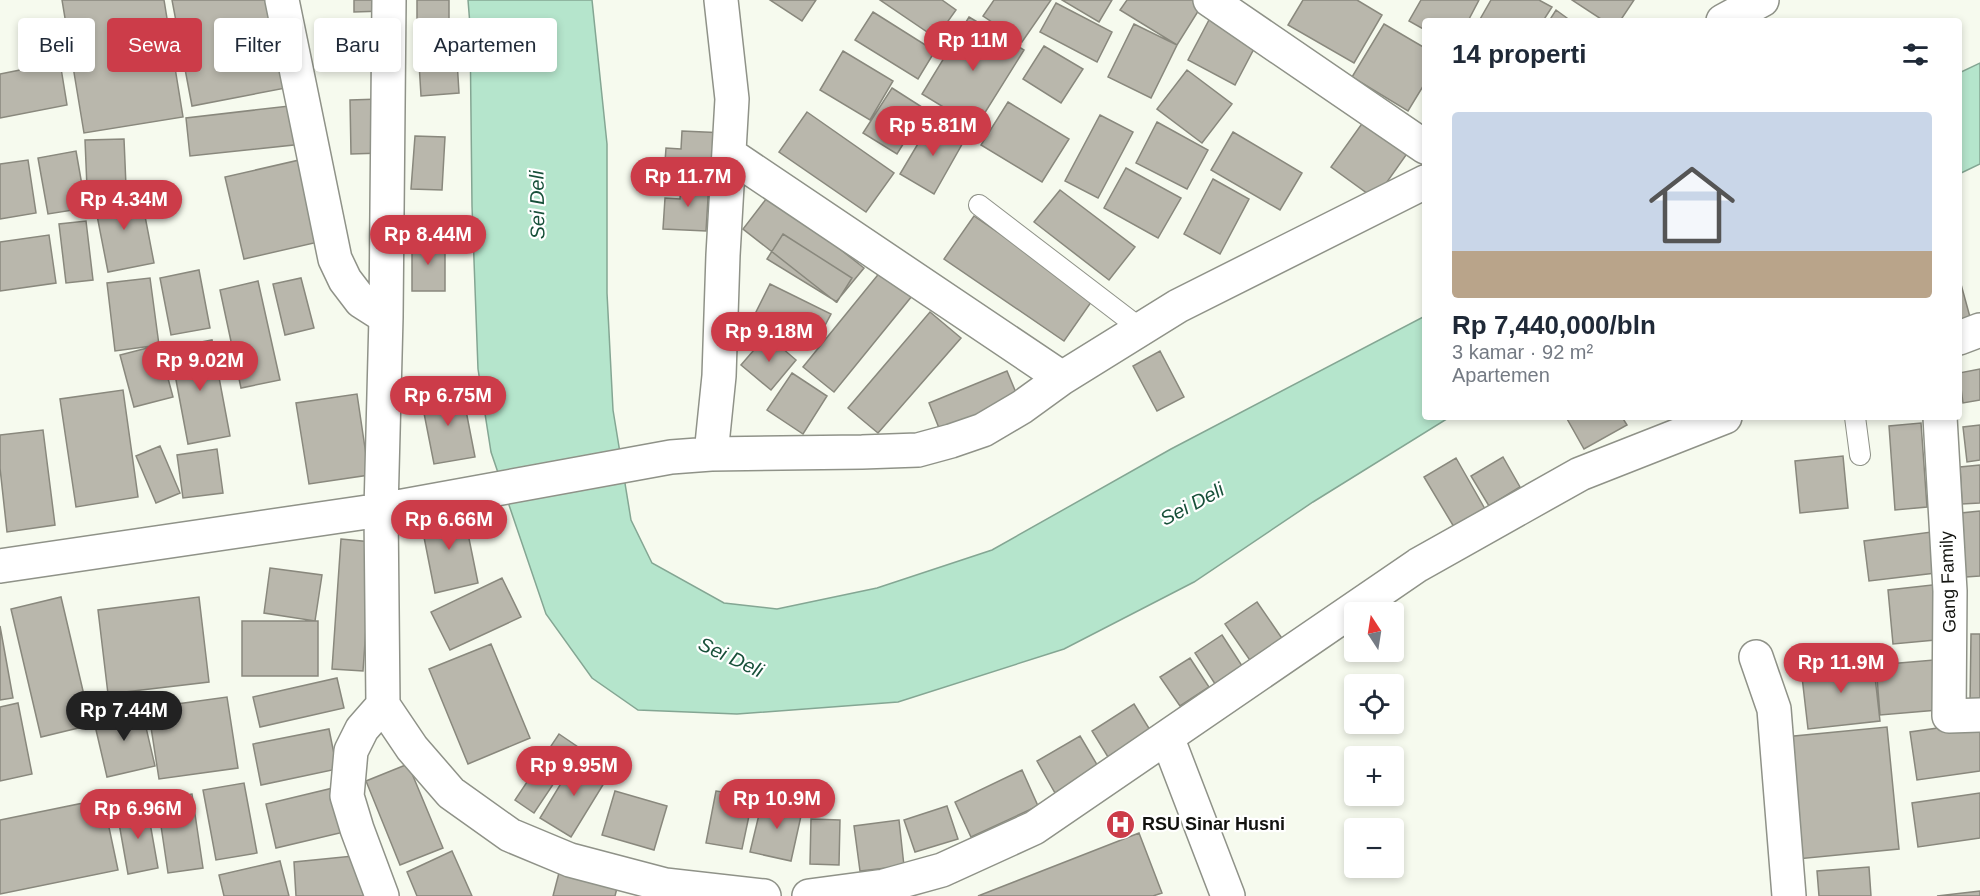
<!DOCTYPE html>
<html lang="id">
<meta charset="utf-8">
<style>
body{margin:0;font-family:Helvetica,sans-serif;background:#f6f6f7;color:#1f2937;height:100vh;display:flex;flex-direction:column;font-size:22px;white-space:nowrap}
*{box-sizing:border-box;margin:0}
p{font-size:20px;color:#747a83}
.icon{flex:none;width:33px;height:33px;fill:none;stroke:currentColor;stroke-width:2;stroke-linecap:round;stroke-linejoin:round}
.map{position:relative;flex:1;overflow:hidden}
.drawer{position:absolute;left:1422px;top:18px;width:540px;height:402px;display:flex;flex-direction:column;background:#fff;border-radius:6px;box-shadow:0 3px 9px #0003}
.drawer>*{flex:none}
.banner{position:absolute;left:18px;top:18px;width:570px;height:54px;display:flex;gap:12px}
.needle{width:39px;rotate:348deg}
.fabs{position:absolute;left:1344px;top:602px;display:grid;gap:12px}
.fabs a{display:grid;place-items:center;width:60px;height:60px;border-radius:6px;background:#fff;box-shadow:0 3px 9px #0003;font-size:30px}
.price{position:absolute;translate:-50% -51px;padding:0 14px;border-radius:21px;background:#cc3c49;color:#fff;font-size:20px;line-height:39px;filter:drop-shadow(0 2px 3px #0008)}
.price::after{content:'';position:absolute;left:50%;top:36px;width:18px;height:14px;margin-left:-9px;background:inherit;clip-path:polygon(0 0,100% 0,50% 100%)}
.price.on{background:#222;color:#fff}
ul{padding:0;list-style:none}
li{display:grid;align-content:center;gap:12px;height:318px;padding:0 30px}
li span{display:grid;place-items:center;height:186px;border-radius:6px;color:#555}
li>.icon{margin-inline-start:auto}
span .icon{width:108px;height:108px;fill:#fffc;stroke-width:1}
li b{font-size:26px}
h2{display:flex;justify-content:space-between;align-items:center;height:72px;padding:0 30px;font-size:26px}
.tag{padding:0 21px;border-radius:6px;background:#fff;box-shadow:0 3px 9px #0003;font-size:21px;line-height:54px}
.tag.on{background:#cc3c49;color:#fff}
.map>svg:first-child{display:block}
.water{fill:#b5e5cc;stroke:#84a693;stroke-width:1.5}
.building{fill:#b9b7ac;stroke:#89887d;stroke-width:1.5}
.lines{fill:none;stroke-linecap:round;stroke-linejoin:round}
.service-casing{stroke:#8f9288;stroke-width:22}
.minor-casing{stroke:#8f9288;stroke-width:36}
.service{stroke:#fff;stroke-width:20}
.minor{stroke:#fff;stroke-width:33}
.labels{text-anchor:middle;stroke-width:4.5;stroke-linejoin:round;paint-order:stroke}
.street-label{font-size:18px;fill:#12130f;stroke:#fff}
.poi-label{font-size:18px;font-weight:bold;fill:#12130f;stroke:#fff;text-anchor:start}
.water-label{font-size:20px;font-style:italic;fill:#175039;stroke:#fff}
</style>
<div class="map">
<svg width="1980" height="896" viewBox="0 0 1980 896">
<rect width="100%" height="100%" fill="#f6faee"/>
<path class="water" d="M 468,0 L 592,0 L 607,144 L 607,293 L 613,410 L 631,520 L 652,563 L 724,603 L 777,609 L 877,588 L 992,550 L 1171,449 L 1425,316 L 1425,417 L 1450,417 L 1313,502 L 1194,582 L 1064,649 L 898,702 L 737,714 L 638,710 L 592,678 L 546,614 L 491,452 L 478,369 L 472,206 L 470,25 Z
M 1980,63 L 1980,164 L 1959,174 L 1959,73 Z"/>
<path class="building" d="M 62,0 L 164,0 L 183,117 L 84,133 Z
M 172,0 L 276,0 L 291,87 L 192,106 Z
M 354,0 L 384,0 L 384,11 L 354,12 Z
M 417,0 L 449,0 L 449,33 L 417,33 Z
M 770,0 L 816,0 L 802,21 Z
M 880,0 L 942,0 L 956,10 L 936,38 Z
M 994,0 L 1051,0 L 1022,42 L 983,16 Z
M 1062,0 L 1112,0 L 1099,22 Z
M 1127,0 L 1194,0 L 1202,5 L 1177,45 L 1120,10 Z
M 1303,0 L 1357,0 L 1382,15 L 1354,63 L 1288,25 Z
M 1421,0 L 1479,0 L 1468,21 L 1425,21 L 1425,30 L 1409,21 Z
M 1491,0 L 1539,0 L 1552,7 L 1543,21 L 1479,21 Z
M 1572,0 L 1634,0 L 1620,21 L 1604,21 Z
M 1056,3 L 1112,32 L 1097,62 L 1040,32 Z
M 1556,10 L 1571,21 L 1549,21 Z
M 873,12 L 935,51 L 918,79 L 855,40 Z
M 969,17 L 1024,50 L 976,127 L 922,94 Z
M 1210,18 L 1257,43 L 1235,85 L 1188,60 Z
M 1134,24 L 1177,45 L 1151,98 L 1108,77 Z
M 1384,24 L 1425,48 L 1425,83 L 1408,111 L 1352,77 Z
M 456,44 L 459,93 L 421,96 L 418,46 Z
M 1044,46 L 1083,69 L 1061,103 L 1023,79 Z
M 843,51 L 893,81 L 870,120 L 820,90 Z
M 60,62 L 67,105 L 0,118 L 0,74 Z
M 1187,70 L 1232,104 L 1202,143 L 1157,109 Z
M 892,88 L 925,109 L 897,154 L 863,133 Z
M 380,99 L 382,153 L 351,154 L 350,100 Z
M 1008,102 L 1069,139 L 1042,182 L 981,145 Z
M 298,105 L 303,144 L 190,156 L 186,118 Z
M 807,112 L 894,173 L 866,212 L 779,152 Z
M 1100,115 L 1133,132 L 1098,198 L 1065,181 Z
M 1366,118 L 1411,148 L 1375,199 L 1331,167 Z
M 932,120 L 965,139 L 934,194 L 900,174 Z
M 1157,122 L 1208,150 L 1187,189 L 1136,163 Z
M 682,131 L 726,133 L 724,179 L 664,176 L 666,148 L 681,149 Z
M 1233,132 L 1302,173 L 1280,210 L 1211,170 Z
M 415,136 L 445,137 L 442,190 L 411,189 Z
M 124,139 L 126,186 L 87,188 L 85,140 Z
M 76,151 L 86,208 L 48,214 L 38,158 Z
M 308,158 L 327,240 L 244,259 L 225,177 Z
M 28,160 L 36,213 L 0,219 L 0,164 Z
M 1126,168 L 1181,198 L 1158,238 L 1104,208 Z
M 1213,179 L 1249,199 L 1220,254 L 1184,234 Z
M 681,181 L 709,182 L 706,231 L 663,229 L 665,198 L 680,199 Z
M 140,190 L 154,263 L 108,272 L 94,200 Z
M 1060,190 L 1135,247 L 1109,280 L 1034,222 Z
M 770,194 L 864,268 L 836,302 L 743,229 Z
M 974,216 L 1094,298 L 1064,341 L 944,259 Z
M 86,221 L 93,280 L 66,283 L 59,224 Z
M 783,234 L 852,278 L 837,302 L 767,259 Z
M 49,235 L 56,283 L 0,291 L 0,242 Z
M 412,240 L 445,240 L 445,291 L 412,291 Z
M 199,270 L 210,328 L 171,335 L 160,278 Z
M 881,271 L 912,296 L 834,392 L 803,367 Z
M 1959,277 L 1970,317 L 1959,320 Z
M 150,278 L 159,345 L 115,351 L 107,283 Z
M 301,278 L 314,328 L 285,335 L 273,284 Z
M 258,281 L 280,380 L 241,388 L 220,290 Z
M 770,284 L 831,314 L 814,346 L 754,316 Z
M 930,312 L 961,338 L 878,433 L 848,408 Z
M 767,335 L 796,360 L 771,390 L 741,365 Z
M 212,340 L 230,436 L 188,444 L 170,348 Z
M 159,345 L 173,397 L 134,407 L 120,355 Z
M 1160,351 L 1184,397 L 1157,411 L 1133,366 Z
M 1980,369 L 1980,400 L 1963,403 L 1959,373 Z
M 1007,371 L 1019,400 L 941,433 L 929,403 Z
M 792,373 L 827,396 L 803,434 L 767,410 Z
M 123,390 L 138,497 L 76,507 L 60,399 Z
M 462,390 L 475,457 L 434,464 L 421,398 Z
M 357,394 L 369,475 L 309,484 L 296,403 Z
M 1566,417 L 1622,417 L 1627,425 L 1584,449 Z
M 1921,423 L 1927,507 L 1895,510 L 1889,426 Z
M 1980,425 L 1980,460 L 1967,462 L 1963,427 Z
M 43,430 L 55,525 L 7,532 L 0,468 L 0,435 Z
M 160,446 L 180,493 L 156,503 L 136,456 Z
M 217,449 L 223,493 L 183,498 L 177,455 Z
M 1843,456 L 1848,508 L 1800,513 L 1795,461 Z
M 1503,457 L 1520,487 L 1489,506 L 1471,476 Z
M 1456,458 L 1485,509 L 1454,527 L 1424,477 Z
M 1980,465 L 1980,503 L 1962,504 L 1960,467 Z
M 463,509 L 478,583 L 435,593 L 420,517 Z
M 1980,511 L 1980,576 L 1966,577 L 1961,513 Z
M 1939,531 L 1944,572 L 1869,581 L 1864,541 Z
M 341,539 L 372,542 L 363,671 L 332,669 Z
M 270,568 L 322,575 L 315,621 L 264,613 Z
M 502,578 L 521,617 L 450,650 L 431,612 Z
M 1941,584 L 1946,639 L 1893,644 L 1888,590 Z
M 61,597 L 91,725 L 41,737 L 11,609 Z
M 199,597 L 209,682 L 108,694 L 98,610 Z
M 1257,602 L 1288,647 L 1256,669 L 1225,624 Z
M 242,621 L 318,621 L 318,676 L 242,676 Z
M 0,626 L 13,698 L 0,700 Z
M 1971,634 L 1980,634 L 1980,706 L 1970,706 Z
M 1222,635 L 1246,672 L 1219,690 L 1195,653 Z
M 491,644 L 530,738 L 468,764 L 429,669 Z
M 1190,658 L 1209,687 L 1180,706 L 1160,677 Z
M 1873,659 L 1880,721 L 1808,729 L 1801,668 Z
M 1934,660 L 1938,710 L 1880,715 L 1876,665 Z
M 337,678 L 344,708 L 260,727 L 253,697 Z
M 227,697 L 238,768 L 159,779 L 148,708 Z
M 18,703 L 32,774 L 0,781 L 0,707 Z
M 1134,704 L 1150,730 L 1108,757 L 1092,731 Z
M 141,706 L 155,766 L 107,777 L 93,717 Z
M 1980,722 L 1980,771 L 1917,780 L 1910,732 Z
M 1887,727 L 1899,849 L 1797,859 L 1784,737 Z
M 329,729 L 337,769 L 261,785 L 253,744 Z
M 559,734 L 578,747 L 534,813 L 515,800 Z
M 1080,736 L 1099,768 L 1055,793 L 1037,761 Z
M 577,757 L 609,775 L 571,837 L 540,818 Z
M 408,764 L 443,848 L 400,865 L 366,781 Z
M 1022,770 L 1038,806 L 971,837 L 955,802 Z
M 244,783 L 257,853 L 216,860 L 203,790 Z
M 333,788 L 344,832 L 276,848 L 266,804 Z
M 615,791 L 667,806 L 654,850 L 602,835 Z
M 716,791 L 753,797 L 742,849 L 706,843 Z
M 1980,793 L 1980,838 L 1918,847 L 1912,803 Z
M 192,794 L 203,868 L 168,873 L 157,799 Z
M 763,798 L 803,807 L 791,861 L 750,852 Z
M 103,799 L 118,870 L 0,894 L 0,820 Z
M 147,806 L 158,868 L 128,874 L 117,812 Z
M 947,806 L 958,839 L 915,852 L 904,820 Z
M 811,819 L 840,820 L 839,865 L 810,864 Z
M 899,820 L 904,866 L 860,871 L 854,826 Z
M 1139,833 L 1162,893 L 1153,896 L 978,896 Z
M 452,851 L 472,896 L 417,896 L 407,872 Z
M 363,855 L 366,896 L 296,896 L 294,862 Z
M 280,861 L 289,896 L 224,896 L 219,875 Z
M 1869,867 L 1871,896 L 1819,896 L 1817,871 Z
M 560,869 L 618,884 L 615,896 L 553,896 Z
M 1980,891 L 1980,896 L 1937,896 Z"/>
<g class="lines">
<defs>
<path id="service" d="M 979,205 L 1141,329
M 1855,417 L 1860,455"/>
<path id="minor" d="M 282,0 L 335,259 L 345,280 L 361,301 L 386,317
M 389,0 L 386,317 L 381,510 L 383,705 L 412,748 L 451,793 L 510,835 L 570,860 L 665,885 L 764,896
M 1210,0 L 1425,147
M 1723,21 L 1762,0
M 729,154 L 1062,378
M 1959,338 L 1980,330
M 1940,417 L 1950,591 L 1949,716 L 1980,715
M 711,454 L 719,376 L 723,255 L 732,99 L 721,0
M 0,566 L 381,510 L 671,457 L 711,454 L 862,452 L 918,450 L 951,441 L 983,430 L 1022,407 L 1062,378 L 1178,306 L 1425,182
M 1756,657 L 1774,709 L 1789,896
M 1167,737 L 1228,896
M 382,896 L 357,829 L 347,796 L 351,751 L 362,729 L 383,705
M 809,896 L 884,886 L 942,870 L 1034,828 L 1418,565 L 1580,474 L 1725,417"/>
</defs>
<use href="#service" class="service-casing"/>
<use href="#minor" class="minor-casing"/>
<use href="#service" class="service"/>
<use href="#minor" class="minor"/>
</g>
<defs>
<symbol id="hospital-disc" viewBox="-11 -11 22 22"><circle r="9.5" fill="#cc3c49" stroke="#fff"/><path d="M-5-5h3v3.5h4V-5h3V5h-3V1.5h-4V5h-3Z" fill="#fff"/></symbol>
</defs>
<g fill-rule="evenodd">
<use href="#hospital-disc" x="1104" y="808" width="33" height="33"/>
</g>
<g class="labels">
<g class="street-label">
<text transform="translate(1948 582) rotate(-92)" y="6">Gang Family</text>
</g>
<g class="poi-label">
<text x="1142" y="830">RSU Sinar Husni</text>
</g>
<g class="water-label">
<text transform="translate(537 205) rotate(-91)" y="7">Sei Deli</text>
<text transform="translate(1192 504) rotate(-28)" y="7">Sei Deli</text>
<text transform="translate(731 657) rotate(25)" y="7">Sei Deli</text>
</g>
</g>
</svg>
<div class="fabs">
<a><svg class="needle" viewBox="-14 -14 28 28"><path d="M0-13l5 13h-10z" fill="#e53935"/><path d="M0 13l5-13h-10z" fill="#747a83"/></svg></a>
<a><svg class="icon" aria-label="locate" viewBox="0 0 24 24"><circle cx="12" cy="12" r="6"/><path d="M12 2v4M12 18v4M2 12h4M18 12h4"/></svg></a>
<a>+</a>
<a>−</a>
</div>
<b class="price" style="left:973px;top:72px">Rp 11M</b>
<b class="price" style="left:933px;top:157px">Rp 5.81M</b>
<b class="price" style="left:688px;top:208px">Rp 11.7M</b>
<b class="price" style="left:124px;top:231px">Rp 4.34M</b>
<b class="price" style="left:428px;top:266px">Rp 8.44M</b>
<b class="price" style="left:769px;top:363px">Rp 9.18M</b>
<b class="price" style="left:200px;top:392px">Rp 9.02M</b>
<b class="price" style="left:448px;top:427px">Rp 6.75M</b>
<b class="price" style="left:449px;top:551px">Rp 6.66M</b>
<b class="price" style="left:1841px;top:694px">Rp 11.9M</b>
<b class="price on" style="left:124px;top:742px">Rp 7.44M</b>
<b class="price" style="left:574px;top:797px">Rp 9.95M</b>
<b class="price" style="left:777px;top:830px">Rp 10.9M</b>
<b class="price" style="left:138px;top:840px">Rp 6.96M</b>
<div class="banner">
<a class="tag">Beli</a>
<a class="tag on">Sewa</a>
<a class="tag">Filter</a>
<a class="tag">Baru</a>
<a class="tag">Apartemen</a>
</div>
<section class="drawer">
<h2>14 properti<svg class="icon" aria-label="filters" viewBox="0 0 24 24"><path d="M4 7h16M4 17h16"/><circle cx="9" cy="7" r="2"/><circle cx="15" cy="17" r="2"/></svg></h2>
<ul>
<li><span style="background:linear-gradient(#c9d6e8 75%,#b9a48a 0)"><svg class="icon" aria-label="home" viewBox="0 0 24 24"><path d="M3 11l9-7 9 7M6 9v11h12V9"/></svg></span><div><b>Rp 7,440,000/bln</b><p>3 kamar · 92 m²</p><p>Apartemen</p></div></li>
</ul>
</section>
</div>
